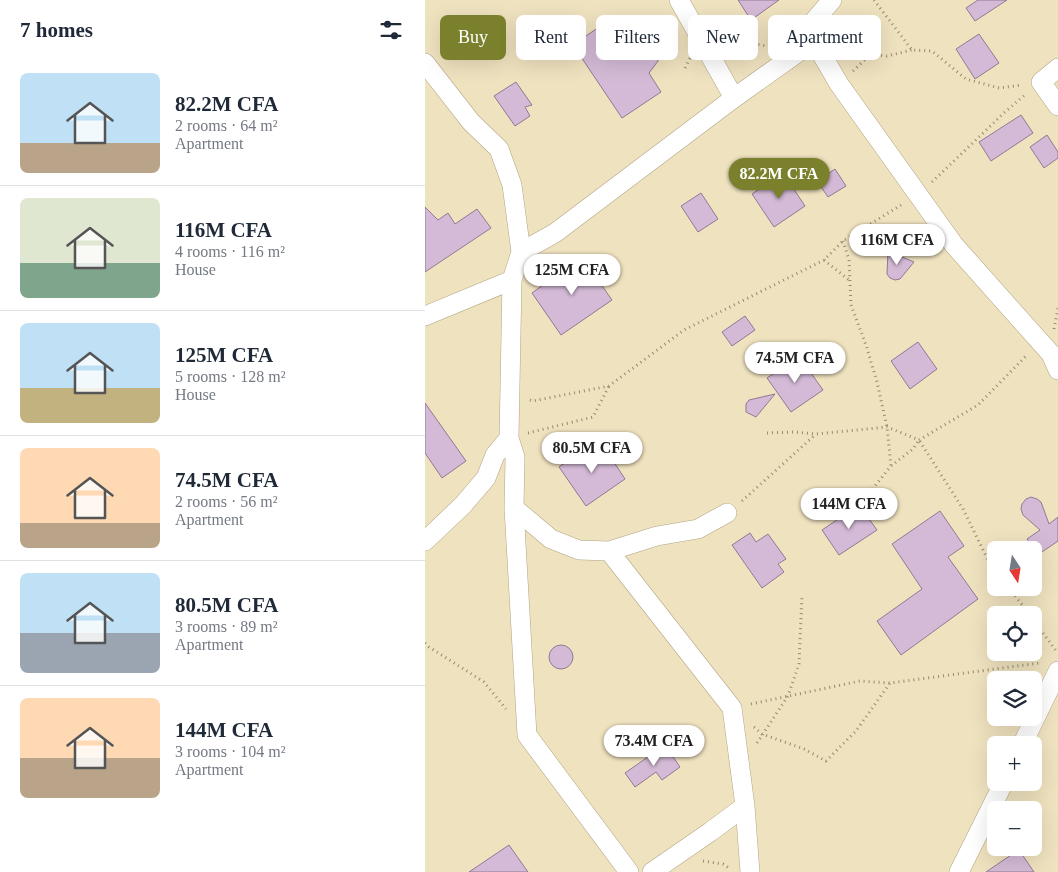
<!DOCTYPE html>
<meta charset="utf-8">
<style>
body{margin:0;font-family:Georgia,serif;background:#f2f2f3;color:#1f2937;height:100vh;display:flex;flex-direction:column;font-size:19px;white-space:nowrap}
*{box-sizing:border-box;margin:0}
p{font-size:16px;color:#747a83}
.icon{flex:none;width:28px;height:28px;fill:none;stroke:currentColor;stroke-width:2;stroke-linecap:round;stroke-linejoin:round}
.map{position:relative;flex:1;overflow:hidden}
.panel{display:flex;flex-direction:column;background:#fff;width:425px}
.panel>*{flex:none}
.banner{position:absolute;left:15px;top:15px;width:475px;height:45px;display:flex;gap:10px}
.needle{width:32px;rotate:168deg}
.buttons{position:absolute;left:562px;top:541px;display:grid;gap:10px}
.buttons a{display:grid;place-items:center;width:55px;height:55px;border-radius:8px;background:#fff;box-shadow:0 5px 20px #0002;font-size:25px}
.price{position:absolute;translate:-50% -42px;padding:0 11px;border-radius:18px;background:#fff;color:#222;font-size:16px;line-height:32px;filter:drop-shadow(0 1px 2px #0008)}
.price::after{content:'';position:absolute;left:50%;top:30px;width:15px;height:11px;margin-left:-8px;background:inherit;clip-path:polygon(0 0,100% 0,50% 100%)}
.price.on{background:#7a802b;color:#fff}
ul{padding:0;list-style:none}
li{display:flex;align-items:center;gap:15px;height:125px;padding:0 20px}
li+li{border-top:1px solid #e0e1e3}
li span{display:grid;place-items:center;flex:none;width:140px;height:100px;border-radius:8px;color:#555}
li>.icon{margin-inline-start:auto}
span .icon{width:60px;height:60px;fill:#fffc;stroke-width:1}
li b{font-size:21px}
h2{display:flex;justify-content:space-between;align-items:center;height:60px;padding:0 20px;font-size:21px}
.tag{padding:0 18px;border-radius:8px;background:#fff;box-shadow:0 5px 20px #0002;font-size:18px;line-height:45px}
.tag.on{background:#7a802b;color:#fff}
main{display:flex;flex:1;min-height:0}
.map>svg:first-child{display:block}
.building{fill:#d4bad6;stroke:#917993}
.lines{fill:none;stroke-linecap:round;stroke-linejoin:round}
.minor-casing{stroke:#b1a483;stroke-width:20}
.path{stroke:#948b72;stroke-width:3;stroke-dasharray:1 4;stroke-linecap:butt}
.minor{stroke:#fff;stroke-width:19}
</style>
<main>
<section class="panel">
<h2>7 homes<svg class="icon" aria-label="filters" viewBox="0 0 24 24"><path d="M4 7h16M4 17h16"/><circle cx="9" cy="7" r="2"/><circle cx="15" cy="17" r="2"/></svg></h2>
<ul>
<li><span style="background:linear-gradient(#bfe0f5 70%,#b9a48a 0)"><svg class="icon" aria-label="home" viewBox="0 0 24 24"><path d="M3 11l9-7 9 7M6 9v11h12V9"/></svg></span><div><b>82.2M CFA</b><p>2 rooms · 64 m²</p><p>Apartment</p></div></li>
<li><span style="background:linear-gradient(#dfe7d0 65%,#7fa58c 0)"><svg class="icon" aria-label="home" viewBox="0 0 24 24"><path d="M3 11l9-7 9 7M6 9v11h12V9"/></svg></span><div><b>116M CFA</b><p>4 rooms · 116 m²</p><p>House</p></div></li>
<li><span style="background:linear-gradient(#bfe0f5 65%,#c2b280 0)"><svg class="icon" aria-label="home" viewBox="0 0 24 24"><path d="M3 11l9-7 9 7M6 9v11h12V9"/></svg></span><div><b>125M CFA</b><p>5 rooms · 128 m²</p><p>House</p></div></li>
<li><span style="background:linear-gradient(#ffd9b3 75%,#b9a48a 0)"><svg class="icon" aria-label="home" viewBox="0 0 24 24"><path d="M3 11l9-7 9 7M6 9v11h12V9"/></svg></span><div><b>74.5M CFA</b><p>2 rooms · 56 m²</p><p>Apartment</p></div></li>
<li><span style="background:linear-gradient(#bfe0f5 60%,#9aa5b1 0)"><svg class="icon" aria-label="home" viewBox="0 0 24 24"><path d="M3 11l9-7 9 7M6 9v11h12V9"/></svg></span><div><b>80.5M CFA</b><p>3 rooms · 89 m²</p><p>Apartment</p></div></li>
<li><span style="background:linear-gradient(#ffd9b3 60%,#b9a48a 0)"><svg class="icon" aria-label="home" viewBox="0 0 24 24"><path d="M3 11l9-7 9 7M6 9v11h12V9"/></svg></span><div><b>144M CFA</b><p>3 rooms · 104 m²</p><p>Apartment</p></div></li>
</ul>
</section>
<div class="map">
<svg width="633" height="872" viewBox="0 0 633 872">
<rect width="100%" height="100%" fill="#efe2bf"/>
<path class="building" d="M 313,0 L 354,0 L 326,20 Z
M 553,0 L 582,0 L 550,21 L 541,8 Z
M 187,18 L 211,53 L 223,47 L 228,48 L 234,56 L 233,61 L 224,73 L 236,92 L 197,118 L 148,45 Z
M 554,34 L 574,63 L 550,79 L 531,49 Z
M 91,82 L 107,105 L 100,107 L 105,116 L 90,126 L 69,96 Z
M 596,115 L 608,133 L 566,161 L 554,142 Z
M 622,135 L 633,152 L 633,158 L 619,168 L 605,147 Z
M 410,169 L 421,186 L 403,197 L 392,181 Z
M 358,173 L 380,206 L 349,227 L 327,194 Z
M 276,193 L 293,219 L 273,232 L 256,206 Z
M 0,207 L 13,220 L 23,213 L 30,224 L 52,209 L 66,228 L 0,272 Z
M 463,251 L 489,262 L 475,279 L 470,280 L 465,278 L 462,274 Z
M 157,257 L 187,300 L 136,335 L 107,293 Z
M 320,316 L 330,330 L 307,346 L 297,332 Z
M 493,342 L 512,369 L 485,389 L 466,361 Z
M 374,356 L 398,390 L 366,412 L 342,378 Z
M 350,394 L 331,417 L 321,412 L 321,404 L 324,400 Z
M 0,403 L 41,461 L 17,478 L 0,453 Z
M 169,442 L 179,456 L 183,453 L 200,479 L 161,506 L 134,467 Z
M 606,497 L 612,499 L 616,502 L 624,524 L 633,517 L 633,541 L 614,554 L 602,539 L 615,530 L 598,515 L 596,509 L 597,504 L 601,499 Z
M 434,505 L 452,530 L 414,555 L 397,530 Z
M 515,511 L 539,546 L 523,557 L 553,599 L 476,655 L 452,621 L 497,589 L 467,544 Z
M 325,533 L 331,542 L 343,534 L 361,559 L 353,564 L 359,572 L 337,588 L 307,545 Z
M124 657a12 12 0 1 1 24 0a12 12 0 1 1-24 0Z
M 240,745 L 255,767 L 237,780 L 231,772 L 210,787 L 200,773 Z
M 84,845 L 103,872 L 44,872 Z
M 594,850 L 609,872 L 561,872 L 580,859 Z"/>
<g class="lines">
<defs>
<path id="minor" d="M 254,0 L 309,98
M 407,0 L 389,21 L 389,41 L 414,84 L 529,245 L 626,354 L 633,370
M 0,63 L 46,122 L 74,149 L 87,185 L 96,252 L 87,280 L 84,438 L 90,457 L 89,508 L 102,735 L 204,872
M 633,68 L 616,82 L 633,106
M 96,252 L 130,233 L 309,98 L 389,41
M 0,316 L 87,280
M 89,508 L 126,539 L 154,550 L 184,551 L 232,536 L 273,529 L 302,513
M 0,541 L 38,505 L 61,478 L 70,455 L 84,438
M 184,551 L 307,708 L 320,806 L 325,872
M 597,745 L 633,671
M 227,872 L 285,832 L 320,806
M 534,872 L 579,782"/>
</defs>
<use href="#minor" class="minor-casing"/>
<path class="path" d="M 449,0 L 487,50 L 507,51 L 541,79 L 574,88 L 597,85
M 299,38 L 347,47
M 260,68 L 265,58
M 428,71 L 446,54 L 462,56 L 487,50
M 507,182 L 580,112 L 601,94
M 418,241 L 424,260 L 426,305 L 441,345 L 452,382 L 462,427 L 466,466
M 399,260 L 424,280
M 629,329 L 633,308
M 105,400 L 108,401 L 184,386 L 259,330 L 399,260 L 418,241 L 476,205
M 103,433 L 168,417 L 184,386
M 342,433 L 369,432 L 391,434 L 462,427 L 494,440 L 553,405 L 603,354
M 317,501 L 390,435
M 438,501 L 466,466 L 488,449 L 494,440 L 538,509 L 563,560 L 571,571
M 584,588 L 605,615
M 609,621 L 632,652
M 0,643 L 4,647 L 59,682 L 81,709
M 326,704 L 435,681 L 465,683 L 615,663
M 329,727 L 337,734 L 379,749 L 401,761 L 431,731 L 465,683
M 332,743 L 363,696 L 374,664 L 377,595
M 278,861 L 298,864 L 305,869"/>
<use href="#minor" class="minor"/>
</g>
</svg>
<div class="buttons">
<a><svg class="needle" viewBox="-14 -14 28 28"><path d="M0-13l5 13h-10z" fill="#e53935"/><path d="M0 13l5-13h-10z" fill="#747a83"/></svg></a>
<a><svg class="icon" aria-label="locate" viewBox="0 0 24 24"><circle cx="12" cy="12" r="6"/><path d="M12 2v4M12 18v4M2 12h4M18 12h4"/></svg></a>
<a><svg class="icon" aria-label="layers" viewBox="0 0 24 24"><path d="M12 4l9 5-9 5-9-5zM3 14l9 5 9-5"/></svg></a>
<a>+</a>
<a>−</a>
</div>
<b class="price on" style="left:354px;top:200px">82.2M CFA</b>
<b class="price" style="left:472px;top:266px">116M CFA</b>
<b class="price" style="left:147px;top:296px">125M CFA</b>
<b class="price" style="left:370px;top:384px">74.5M CFA</b>
<b class="price" style="left:167px;top:474px">80.5M CFA</b>
<b class="price" style="left:424px;top:530px">144M CFA</b>
<b class="price" style="left:229px;top:767px">73.4M CFA</b>
<div class="banner">
<a class="tag on">Buy</a>
<a class="tag">Rent</a>
<a class="tag">Filters</a>
<a class="tag">New</a>
<a class="tag">Apartment</a>
</div>
</div>
</main>
